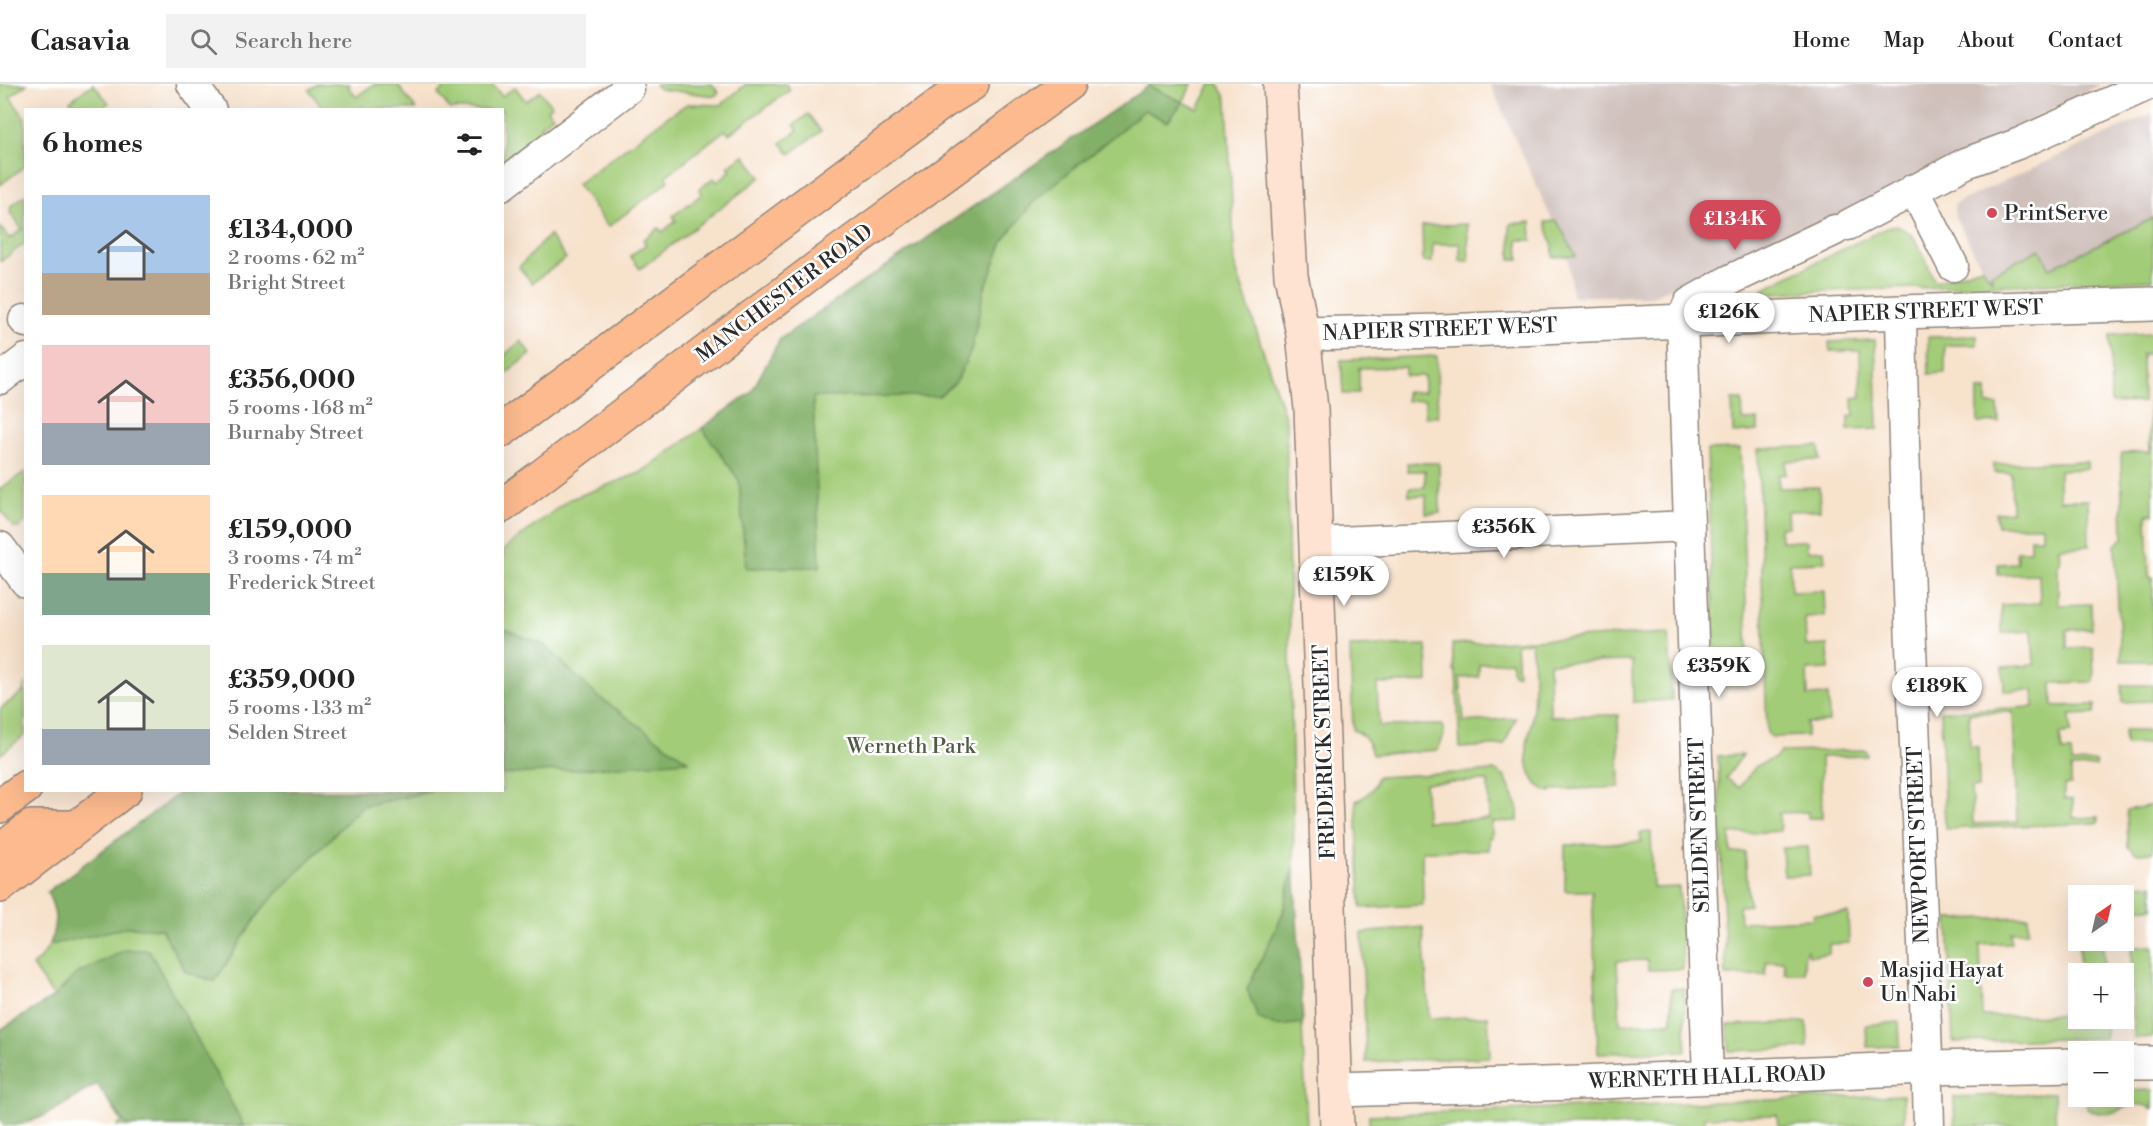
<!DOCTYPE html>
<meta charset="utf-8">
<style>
body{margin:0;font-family:"Libre Bodoni",serif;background:#f2f2f2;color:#222;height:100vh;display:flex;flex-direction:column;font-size:22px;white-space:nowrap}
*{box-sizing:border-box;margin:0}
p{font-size:20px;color:#767676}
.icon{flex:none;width:33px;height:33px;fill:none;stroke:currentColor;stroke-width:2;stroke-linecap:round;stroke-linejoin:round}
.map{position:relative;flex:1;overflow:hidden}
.panel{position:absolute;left:24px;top:24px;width:480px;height:684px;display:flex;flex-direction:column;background:#fff;border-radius:0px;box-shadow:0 6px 24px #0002}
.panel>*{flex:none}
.needle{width:39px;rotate:34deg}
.buttons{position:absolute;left:2068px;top:801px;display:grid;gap:12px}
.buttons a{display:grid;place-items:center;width:66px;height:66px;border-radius:0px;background:#fff;box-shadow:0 6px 24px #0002;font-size:30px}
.price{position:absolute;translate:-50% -51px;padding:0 14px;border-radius:21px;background:#fff;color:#222;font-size:20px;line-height:39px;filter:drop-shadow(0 2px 3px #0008)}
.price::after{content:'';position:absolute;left:50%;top:36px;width:18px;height:14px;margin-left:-9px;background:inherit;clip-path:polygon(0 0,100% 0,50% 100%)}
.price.on{background:#d1495b;color:#fff}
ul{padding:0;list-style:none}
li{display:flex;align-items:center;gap:18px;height:150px;padding:0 18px}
li span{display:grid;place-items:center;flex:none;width:168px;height:120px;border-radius:0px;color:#555}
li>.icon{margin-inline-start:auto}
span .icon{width:72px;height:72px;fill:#fffc;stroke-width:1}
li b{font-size:26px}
h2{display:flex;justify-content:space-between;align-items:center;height:72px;padding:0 18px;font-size:26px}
header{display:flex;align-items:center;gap:36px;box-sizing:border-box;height:84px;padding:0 30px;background:#fff;border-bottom:2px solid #e0e0e0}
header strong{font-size:28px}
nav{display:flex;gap:33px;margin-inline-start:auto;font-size:21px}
.search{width:420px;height:54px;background:#f2f2f2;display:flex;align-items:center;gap:15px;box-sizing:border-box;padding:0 21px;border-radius:0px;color:#767676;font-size:22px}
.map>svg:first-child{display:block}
.industrial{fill:#cfc0bb}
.green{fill:#a3cc78;stroke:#677c52;stroke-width:1.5;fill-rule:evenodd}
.forest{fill:#82b068;stroke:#566e4a;stroke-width:1.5}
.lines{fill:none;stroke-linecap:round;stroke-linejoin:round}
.minor-casing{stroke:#91867c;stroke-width:33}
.tertiary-casing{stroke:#91867c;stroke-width:36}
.secondary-casing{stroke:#91867c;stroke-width:36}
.trunk-casing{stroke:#91867c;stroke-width:36}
.minor{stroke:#fff;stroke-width:30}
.tertiary{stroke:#fff;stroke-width:33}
.secondary{stroke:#fee3d2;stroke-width:33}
.trunk{stroke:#fcba8e;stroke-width:33}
.poi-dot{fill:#d1495b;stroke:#fff;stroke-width:2}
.labels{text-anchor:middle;stroke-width:5;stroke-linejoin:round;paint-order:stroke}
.poi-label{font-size:21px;fill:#2b2b2b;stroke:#fff;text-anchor:start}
.street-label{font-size:21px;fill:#2b2b2b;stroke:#fff}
.park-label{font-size:21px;fill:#4f5b42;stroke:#fff}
</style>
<header>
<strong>Casavia</strong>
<div class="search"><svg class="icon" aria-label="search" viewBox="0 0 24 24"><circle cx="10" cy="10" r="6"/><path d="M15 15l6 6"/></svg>Search here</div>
<nav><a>Home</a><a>Map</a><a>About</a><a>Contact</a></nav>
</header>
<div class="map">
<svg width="2153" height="1042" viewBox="0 0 2153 1042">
<rect width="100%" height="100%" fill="#fff"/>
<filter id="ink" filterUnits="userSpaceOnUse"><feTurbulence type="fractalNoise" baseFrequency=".0167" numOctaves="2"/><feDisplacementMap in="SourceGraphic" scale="12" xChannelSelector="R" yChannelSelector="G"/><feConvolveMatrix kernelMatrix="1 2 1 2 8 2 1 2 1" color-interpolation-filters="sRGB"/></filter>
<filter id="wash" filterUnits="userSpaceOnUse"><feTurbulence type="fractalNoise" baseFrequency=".008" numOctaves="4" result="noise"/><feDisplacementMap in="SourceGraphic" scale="24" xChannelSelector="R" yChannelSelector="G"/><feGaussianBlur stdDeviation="1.35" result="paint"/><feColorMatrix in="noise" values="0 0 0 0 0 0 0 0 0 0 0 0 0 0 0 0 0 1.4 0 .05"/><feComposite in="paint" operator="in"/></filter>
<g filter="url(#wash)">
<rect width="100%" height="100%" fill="#f7e2cc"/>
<path class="industrial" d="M 1490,0 L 2101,0 L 1876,116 L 1652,212 L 1572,212 L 1568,171 Z
M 2153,29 L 2153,196 L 1994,200 L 1982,183 L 1955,133 L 1954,120 Z"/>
<path class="green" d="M 0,0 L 27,0 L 10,13 L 25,34 L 25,82 L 0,101 Z
M 93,0 L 109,19 L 101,25 L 76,25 L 70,17 Z
M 317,0 L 350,0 L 348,2 L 356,13 L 374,0 L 397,0 L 416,25 L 366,25 L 363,22 L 358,25 L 323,25 L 309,6 Z
M 450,0 L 492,0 L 502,12 L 515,3 L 526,17 L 540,7 L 552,22 L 547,25 L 553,32 L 540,42 L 547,52 L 503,85 L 502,26 L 450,25 L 438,10 Z
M 655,0 L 712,0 L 719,9 L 715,12 L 659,5 Z
M 746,0 L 786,0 L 790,6 L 729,50 L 725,46 L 666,92 L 669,97 L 608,143 L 577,100 L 664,35 L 687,20 L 721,21 Z
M 1148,0 L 1192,0 L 1183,18 L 1198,25 L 1211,0 L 1219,0 L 1227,16 L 1235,182 L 1286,336 L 1294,781 L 1307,1042 L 117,1042 L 122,1038 L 97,1000 L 54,913 L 32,882 C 56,861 62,836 47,808 L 186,707 L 502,706 L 503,466 L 568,416 L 640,389 L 751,309 L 780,255 L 1149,2 Z
M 808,30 L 821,47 L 790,70 L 781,59 L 798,46 L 794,41 Z
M 744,71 L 761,93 L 640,185 L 630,172 L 646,160 L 643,156 L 659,144 L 662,148 L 676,137 L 673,132 L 702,110 L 699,105 L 714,94 L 717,98 L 731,86 L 728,82 Z
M 25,111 L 25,159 L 0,178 L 0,143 L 10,155 L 22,145 L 10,128 L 11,122 Z
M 2153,134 L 2153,196 L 1766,209 L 1762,205 L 1890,142 C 1915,138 1926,179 1935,198 L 1982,183 L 1993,198 L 1991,190 L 2040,165 L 2050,184 Z
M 1557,137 L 1576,172 L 1553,173 L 1553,163 L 1545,138 Z
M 1531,138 L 1532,156 L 1518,156 L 1519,175 L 1511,175 L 1510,140 Z
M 1467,140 L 1469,177 L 1460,177 L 1460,160 L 1433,160 L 1432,178 L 1423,178 L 1422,142 Z
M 549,151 L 566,174 L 532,199 L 519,183 Z
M 2153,249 L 2153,270 L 2142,270 L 2143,318 L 2111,319 L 2110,251 Z
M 1977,252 L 1977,261 L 1945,261 L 1945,289 L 1929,290 L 1928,253 Z
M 1875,256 L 1878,345 L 1848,346 L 1848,333 L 1854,332 L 1853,314 L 1861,313 L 1860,267 L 1830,267 L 1829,258 Z
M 521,257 L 531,270 L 503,292 L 503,272 Z
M 1437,272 L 1438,332 L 1425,333 L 1425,316 L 1406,317 L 1406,308 L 1424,308 L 1424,292 L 1405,292 L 1405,283 L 1359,284 L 1359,309 L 1343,310 L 1341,276 Z
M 1978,306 L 1987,306 L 1987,321 L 1998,321 L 1999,338 L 1978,339 Z
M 1732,316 L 1742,316 L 1743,337 L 1758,336 L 1758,347 L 1733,349 Z
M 2149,318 L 2153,318 L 2153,430 L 2147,430 L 2149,493 L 2153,493 L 2153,577 L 2121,577 L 2115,461 L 2123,454 L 2121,369 L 2150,368 Z
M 1819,362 L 1820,376 L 1786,377 L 1786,390 L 1778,391 L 1779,404 L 1819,403 L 1820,426 L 1787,427 L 1788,443 L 1780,443 L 1781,457 L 1807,457 L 1807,467 L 1824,466 L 1825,478 L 1790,479 L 1791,508 L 1824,507 L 1825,532 L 1805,533 L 1806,562 L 1828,561 L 1829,585 L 1807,586 L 1808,612 L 1828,611 L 1829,638 L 1807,639 L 1807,652 L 1772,653 L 1767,649 L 1758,365 Z
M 1740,365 L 1749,598 L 1716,600 L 1707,366 Z
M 2062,378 L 2087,378 L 2087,385 L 2059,386 L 2059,416 L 2088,416 L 2089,462 L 2059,464 L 2060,478 L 2058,478 L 2058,521 L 2091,520 L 2092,545 L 2067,546 L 2067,564 L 2093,563 L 2094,598 L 2052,599 L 2053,622 L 2095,621 L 2094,630 L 2070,631 L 2071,649 L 2060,650 L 2062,668 L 2071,668 L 2072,679 L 2096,678 L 2096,683 L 2071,684 L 2071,701 L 2064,701 L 2064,715 L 2073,716 L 2073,734 L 2098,733 L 2098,739 L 1945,745 L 1941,627 L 2034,623 L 2033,606 L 2004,607 L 2003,583 L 2034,581 L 2032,547 L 2002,549 L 2001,521 L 2040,519 L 2039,490 L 1998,491 L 1998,480 L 2017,479 L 2016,467 L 2030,467 L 2030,454 L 2042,454 L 2042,442 L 1997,442 L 1996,429 L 2012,427 L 2011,389 L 1994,389 L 1994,380 ZM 2013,628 L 2017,738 L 1973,740 L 1971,704 L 1979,703 L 1978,663 L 1970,663 L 1969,629 Z
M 1407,379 L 1439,379 L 1440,429 L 1426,430 L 1426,412 L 1409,412 L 1409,404 L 1425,403 L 1425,387 L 1408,387 Z
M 25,388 L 25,438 L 18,444 L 13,443 L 0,425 L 0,405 Z
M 1669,549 L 1672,616 L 1633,618 L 1632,577 L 1549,579 L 1550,632 L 1618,631 L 1620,703 L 1551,706 L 1551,708 C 1527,703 1525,674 1528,654 C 1529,648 1531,642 1532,636 C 1534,615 1535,583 1531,559 L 1516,560 L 1518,590 L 1513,590 L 1511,577 L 1479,580 L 1479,593 L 1460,594 L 1464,638 L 1516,634 L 1504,661 L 1460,664 L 1456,588 L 1454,587 L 1452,560 Z
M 1427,561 L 1428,598 L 1377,600 L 1379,642 L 1442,641 L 1444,651 L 1438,666 L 1372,671 C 1369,658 1366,652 1353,646 L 1350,563 Z
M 25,599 L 25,651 L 0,671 L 0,625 L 23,608 Z
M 2122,601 L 2153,601 L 2153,617 L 2123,618 Z
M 2124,647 L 2153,647 L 2153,660 L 2125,661 Z
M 1866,666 L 1867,672 L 1821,673 L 1822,734 L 1808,734 L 1808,728 L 1779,729 L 1780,747 L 1730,750 L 1731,769 L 1745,768 L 1749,821 L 1739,822 L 1740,838 L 1813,835 L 1813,830 L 1848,829 L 1849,859 L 1829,860 L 1829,870 L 1809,871 L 1807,866 L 1804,872 L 1804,889 L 1785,889 L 1784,877 L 1766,878 L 1766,891 L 1726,892 L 1718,672 L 1743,671 L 1726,694 L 1739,704 L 1756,682 L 1775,674 L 1780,668 Z
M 1496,687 L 1505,693 L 1518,723 L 1518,737 L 1492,738 L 1492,753 L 1489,753 L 1489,766 L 1422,767 L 1423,821 L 1361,824 L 1356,717 C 1367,712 1375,705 1377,693 ZM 1488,697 L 1489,735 L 1426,737 L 1425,699 Z
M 2153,721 L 2153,768 L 2136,769 L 2128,763 L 2127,726 Z
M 1651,748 L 1653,804 L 1679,803 L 1683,885 L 1648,886 L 1647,876 L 1617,877 L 1620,940 L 1672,938 L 1671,905 L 1684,904 L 1686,967 L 1598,969 L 1592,807 L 1565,807 L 1565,761 L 1641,758 L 1640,749 Z
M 1808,763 L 1810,791 L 1784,792 L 1782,764 Z
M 2153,800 L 2153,824 L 2130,824 L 2130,815 L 2137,801 Z
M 2028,833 L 2028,848 L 2011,848 L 2011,859 L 1980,860 L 1982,932 L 2074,931 L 2074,908 L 2079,907 L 2079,847 L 2079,856 L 2103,857 L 2104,889 L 2079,890 L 2079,934 L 2105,935 L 2105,954 L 1953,958 L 1948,835 Z
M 1423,843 L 1429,935 L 1488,932 L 1490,973 L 1366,978 L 1362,849 Z
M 2153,862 L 2153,953 L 2134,954 L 2131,863 Z
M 1807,938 L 1808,964 L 1729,967 L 1728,941 Z
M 1899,938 L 1900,962 L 1867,963 L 1866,941 Z
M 2153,1006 L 2153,1025 C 2124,1009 2118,1042 2087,1024 L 2086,1013 L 2124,1012 L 2124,1007 Z
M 2054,1009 L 2056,1042 L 1955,1042 L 1954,1013 Z
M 1903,1011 L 1904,1037 L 1875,1038 L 1875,1042 L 1778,1042 L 1777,1031 L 1704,1033 L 1704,1042 L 1369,1042 L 1369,1031 Z"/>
<path class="forest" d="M 1149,2 L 1183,18 L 1167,38 L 1145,26 L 1034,117 L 1003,157 L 984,207 L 971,267 L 956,298 L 939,312 L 813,313 L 820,483 L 746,484 L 739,396 L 702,344 L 751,309 L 780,255 Z
M 503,545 L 544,561 L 595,610 L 688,677 L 503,691 Z
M 182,707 L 182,706 L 433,707 L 362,722 L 261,826 L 215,897 L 186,888 L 161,845 L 128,843 L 50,861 C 56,839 58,828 47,808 Z
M 1294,781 L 1303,939 L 1276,942 L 1258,934 L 1247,905 L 1282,832 Z
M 125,866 L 149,866 L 244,1042 L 127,1042 L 97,1000 C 67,1017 39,1042 4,1042 L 0,1034 L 0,946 L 54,913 L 76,890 Z"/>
</g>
<g filter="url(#ink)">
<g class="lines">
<defs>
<path id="minor" d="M 192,0 L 211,26
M 502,101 L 629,4 L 626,0
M 1914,105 L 1953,182
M 1848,141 L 1966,79 L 2020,59 L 2150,0
M 1901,228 C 1905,499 1922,770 1929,1042
M 24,236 L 26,238
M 0,295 L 26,275
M 1316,459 L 1689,442
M 0,463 L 26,498
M 1708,994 L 1682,236 L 1689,219 L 1728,197 L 1835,146"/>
<path id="tertiary" d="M 1303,250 L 1443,247 L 1901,228 L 2153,220
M 2124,979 L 2153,979
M 1336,1006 L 1578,999 L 1928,984 L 2079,981"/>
<path id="secondary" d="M 1280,0 L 1291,192 L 1303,250 L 1311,325 L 1337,1042"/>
<path id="trunk" d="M 502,346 L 943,18 L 972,0
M 502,422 L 825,178 L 1069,0
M 0,722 L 26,703
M 0,767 L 31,743 L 76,743
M 0,802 L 125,706"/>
</defs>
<use href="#minor" class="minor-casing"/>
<use href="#tertiary" class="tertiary-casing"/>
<use href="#secondary" class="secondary-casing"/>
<use href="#trunk" class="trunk-casing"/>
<use href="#minor" class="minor"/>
<use href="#tertiary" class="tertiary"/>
<use href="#secondary" class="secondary"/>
<use href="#trunk" class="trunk"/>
</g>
</g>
<g class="poi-dot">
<circle cx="1992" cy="129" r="6"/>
<circle cx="1868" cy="898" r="6"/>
</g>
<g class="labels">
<g class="poi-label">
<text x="2004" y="136">PrintServe</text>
<text x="1880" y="893">Masjid Hayat<tspan x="1880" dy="24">Un Nabi</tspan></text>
</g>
<g class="street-label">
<text transform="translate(784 209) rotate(-37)" y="7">MANCHESTER ROAD</text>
<text transform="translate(1926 227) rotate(-2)" y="7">NAPIER STREET WEST</text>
<text transform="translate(1440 245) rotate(-2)" y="7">NAPIER STREET WEST</text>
<text transform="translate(1324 668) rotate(-92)" y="7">FREDERICK STREET</text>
<text transform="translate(1699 741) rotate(-92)" y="7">SELDEN STREET</text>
<text transform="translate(1918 761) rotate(-92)" y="7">NEWPORT STREET</text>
<text transform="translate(1707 993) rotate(-2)" y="7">WERNETH HALL ROAD</text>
</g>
<g class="park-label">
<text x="911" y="669">Werneth Park</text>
</g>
</g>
</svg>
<div class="buttons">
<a><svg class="needle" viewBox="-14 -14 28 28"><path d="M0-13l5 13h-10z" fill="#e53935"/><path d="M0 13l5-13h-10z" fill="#767676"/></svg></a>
<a>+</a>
<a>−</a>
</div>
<b class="price on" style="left:1735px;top:167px">£134K</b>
<b class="price" style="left:1729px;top:260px">£126K</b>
<b class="price" style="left:1504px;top:475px">£356K</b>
<b class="price" style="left:1344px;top:523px">£159K</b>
<b class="price" style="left:1719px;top:614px">£359K</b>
<b class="price" style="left:1937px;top:634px">£189K</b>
<section class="panel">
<h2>6 homes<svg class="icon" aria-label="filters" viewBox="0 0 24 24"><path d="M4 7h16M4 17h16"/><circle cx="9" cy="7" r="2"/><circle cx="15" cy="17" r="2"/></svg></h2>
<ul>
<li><span style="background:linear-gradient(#a9c7e8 65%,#b9a48a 0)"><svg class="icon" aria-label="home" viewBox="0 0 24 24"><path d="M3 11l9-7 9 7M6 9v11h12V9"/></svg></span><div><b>£134,000</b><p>2 rooms · 62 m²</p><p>Bright Street</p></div></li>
<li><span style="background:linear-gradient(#f6c9c9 65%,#9aa5b1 0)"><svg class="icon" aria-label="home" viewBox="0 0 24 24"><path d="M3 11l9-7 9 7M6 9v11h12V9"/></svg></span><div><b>£356,000</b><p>5 rooms · 168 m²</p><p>Burnaby Street</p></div></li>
<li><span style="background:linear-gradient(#ffd9b3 65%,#7fa58c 0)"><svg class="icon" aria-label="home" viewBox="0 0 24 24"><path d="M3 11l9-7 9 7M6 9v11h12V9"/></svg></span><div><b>£159,000</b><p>3 rooms · 74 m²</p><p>Frederick Street</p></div></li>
<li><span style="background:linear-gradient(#dfe7d0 70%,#9aa5b1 0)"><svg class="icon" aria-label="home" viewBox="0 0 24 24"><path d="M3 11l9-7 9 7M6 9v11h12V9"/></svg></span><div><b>£359,000</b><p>5 rooms · 133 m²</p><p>Selden Street</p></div></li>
</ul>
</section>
</div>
